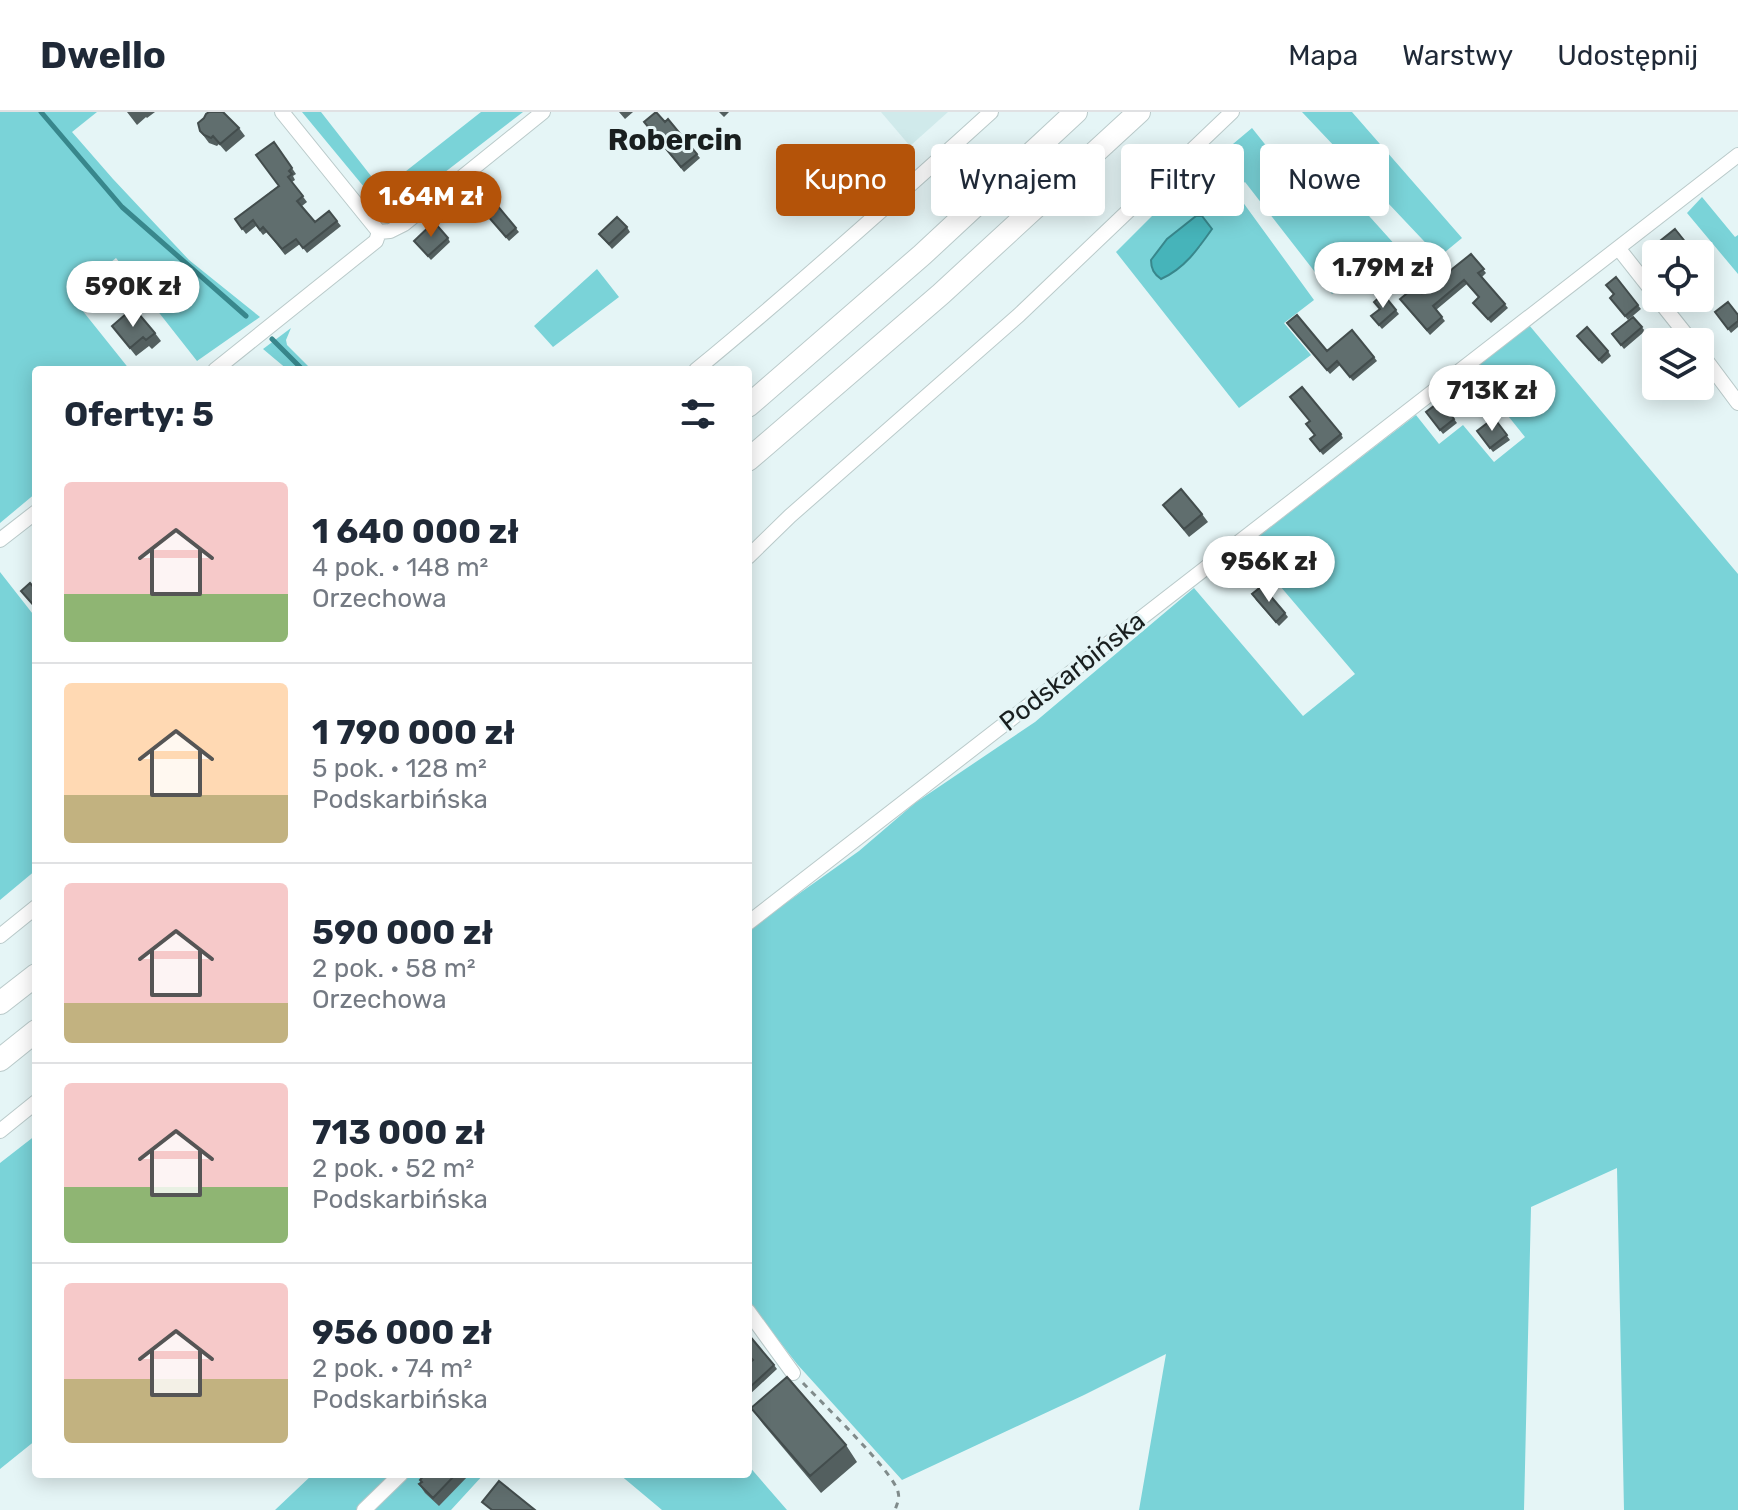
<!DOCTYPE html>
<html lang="pl">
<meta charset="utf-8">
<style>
body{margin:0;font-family:Rubik,sans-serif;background:#f6f6f7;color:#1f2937;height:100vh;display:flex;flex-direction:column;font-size:30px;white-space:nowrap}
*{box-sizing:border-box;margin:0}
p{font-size:26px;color:#747a83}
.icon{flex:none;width:44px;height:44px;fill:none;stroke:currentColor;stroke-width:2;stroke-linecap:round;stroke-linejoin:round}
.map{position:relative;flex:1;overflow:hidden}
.drawer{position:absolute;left:32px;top:254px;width:720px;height:1112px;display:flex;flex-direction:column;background:#fff;border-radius:8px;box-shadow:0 4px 20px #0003}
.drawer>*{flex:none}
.top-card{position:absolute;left:776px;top:32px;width:760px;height:72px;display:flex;gap:16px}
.buttons{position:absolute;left:1642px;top:128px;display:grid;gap:16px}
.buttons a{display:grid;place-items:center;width:72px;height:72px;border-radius:8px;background:#fff;box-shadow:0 4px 20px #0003;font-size:40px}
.price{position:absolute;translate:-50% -68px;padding:0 18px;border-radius:28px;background:#fff;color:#222;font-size:26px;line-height:52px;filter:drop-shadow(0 2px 4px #0008)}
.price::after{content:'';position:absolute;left:50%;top:48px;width:24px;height:18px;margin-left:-12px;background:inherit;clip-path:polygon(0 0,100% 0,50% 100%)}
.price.on{background:#b45309;color:#fff}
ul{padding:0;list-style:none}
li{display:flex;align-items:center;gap:24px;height:200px;padding:0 32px}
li+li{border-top:2px solid #e0e1e3}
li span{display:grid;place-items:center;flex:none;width:224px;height:160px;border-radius:8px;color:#555}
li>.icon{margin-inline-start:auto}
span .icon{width:96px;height:96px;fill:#fffc;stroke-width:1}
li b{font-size:34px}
h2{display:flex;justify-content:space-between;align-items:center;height:96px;padding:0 32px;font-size:34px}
.tag{padding:0 28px;border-radius:8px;background:#fff;box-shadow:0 4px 20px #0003;font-size:28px;line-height:72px}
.tag.on{background:#b45309;color:#fff}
header{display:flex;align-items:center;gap:48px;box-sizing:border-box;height:112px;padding:0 40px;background:#fff;border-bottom:2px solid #e0e1e3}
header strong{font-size:38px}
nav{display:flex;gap:44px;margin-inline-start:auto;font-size:28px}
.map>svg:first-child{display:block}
.built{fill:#d0eaeb}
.green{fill:#7ad3d8;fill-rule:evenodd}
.water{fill:#46b4ba;stroke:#38878c;stroke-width:2}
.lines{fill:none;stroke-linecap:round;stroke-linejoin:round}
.stream{stroke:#38878c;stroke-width:5}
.minor-casing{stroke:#bacaca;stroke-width:16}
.highway-casing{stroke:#bacaca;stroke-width:24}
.path{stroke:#808b8b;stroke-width:3;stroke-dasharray:6 6;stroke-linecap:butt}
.minor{stroke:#fff;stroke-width:14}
.highway{stroke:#fff;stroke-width:22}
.wall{fill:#535f5f}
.building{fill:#606e6e;stroke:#434d4d;stroke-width:2}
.labels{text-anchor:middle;stroke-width:6;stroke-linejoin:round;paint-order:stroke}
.street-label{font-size:26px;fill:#191f1f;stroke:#e5f5f6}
.quarter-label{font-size:30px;font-weight:bold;fill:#191f1f;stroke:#e5f5f6}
</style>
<header>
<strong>Dwello</strong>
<nav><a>Mapa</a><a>Warstwy</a><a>Udostępnij</a></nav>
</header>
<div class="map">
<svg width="1738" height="1398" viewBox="0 0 1738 1398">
<rect width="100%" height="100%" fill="#e5f5f6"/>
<path class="built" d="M 881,0 L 948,0 L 910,34 Z"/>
<path class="green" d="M 0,0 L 97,0 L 72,20 L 113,67 L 189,148 L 260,205 L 197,249 L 116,146 L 70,183 L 130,258 L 36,258 L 36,381 L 0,411 Z
M 302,0 L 321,0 L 382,78 L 481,0 L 523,0 L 388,104 Z
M 1302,0 L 1352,0 L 1462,126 L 1439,145 Z
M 1252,16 L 1307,85 L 1334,65 L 1397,135 L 1368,161 L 1364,156 L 1332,182 L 1245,70 L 1234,78 L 1314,188 L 1284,211 L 1311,243 L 1239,296 L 1116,140 L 1177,79 ZM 1202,104 L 1212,117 L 1200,135 L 1151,148 C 1170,127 1174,115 1202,104 Z
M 1702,85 L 1735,125 L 1738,123 L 1738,162 L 1687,101 Z
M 597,157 L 619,185 L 553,235 L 534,214 Z
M 1529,213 L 1738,462 L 1738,1398 L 1624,1398 L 1617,1056 L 1531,1095 L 1524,1398 L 1139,1398 L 1166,1242 L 1084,1283 L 902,1368 L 797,1252 L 748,1189 L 748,818 L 859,739 L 915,691 L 1035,610 L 1194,476 L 1303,604 L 1355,562 L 1246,434 L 1416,303 L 1439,332 L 1463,313 L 1494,350 L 1525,325 L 1472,259 Z
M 291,216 L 286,228 L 287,233 L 312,258 L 288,258 L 263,237 Z
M 0,460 L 36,506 L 36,758 L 0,788 Z
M 36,1023 L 36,1328 L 0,1357 L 0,1051 Z
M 748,1353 L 787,1398 L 662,1398 L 619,1362 L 748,1362 Z
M 313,1362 L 484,1362 L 451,1398 L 275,1398 Z"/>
<path class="water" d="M 1196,104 L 1202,104 L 1212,117 C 1198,137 1184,157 1161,167 C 1154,162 1151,157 1151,148 L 1167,127 Z"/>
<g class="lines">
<path class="stream" d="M 41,0 L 122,95 L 246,204
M 272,227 L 303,258"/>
<defs>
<path id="minor" d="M 282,0 L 379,120
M 379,120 L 390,119 L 404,112 L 543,0
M 1619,137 L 1656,184
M 1657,186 L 1692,230
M 1700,240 L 1738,291
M 215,258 L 376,129 L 379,120
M 696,258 C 797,175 894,88 991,0
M 0,428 L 36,400
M 748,445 L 790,404 L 1019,203 L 1232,0
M 748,811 L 1738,43
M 0,824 L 36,795
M 0,1019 L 36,990
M 748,1199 L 793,1261
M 364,1398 L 401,1362"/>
<path id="highway" d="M 748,294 L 922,143 L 1076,0
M 748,348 L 941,182 L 1139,0
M 0,891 L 36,863
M 0,948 L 36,919"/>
</defs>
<use href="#minor" class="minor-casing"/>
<use href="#highway" class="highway-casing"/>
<path class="path" d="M 803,1271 C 821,1290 894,1360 898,1380 C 900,1386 897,1392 895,1398"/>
<use href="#minor" class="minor"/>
<use href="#highway" class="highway"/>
</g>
<path class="wall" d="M 127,0 L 155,0 L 147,6 L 146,5 L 137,13 Z
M 619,0 L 633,0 L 625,7 Z
M 719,0 L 729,0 L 724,5 Z
M 668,7 L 700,46 L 684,60 L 644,10 L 665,10 Z
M 239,16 L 245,24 L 226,40 L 219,32 L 217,34 L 209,31 L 200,19 Z
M 274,30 L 296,62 L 293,64 L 295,68 L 292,70 L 307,90 L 302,94 L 315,110 L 329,99 L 341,114 L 307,141 L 300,132 L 285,143 L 267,120 L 263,123 L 256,114 L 246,122 L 235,107 L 278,74 Z
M 479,69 L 495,89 L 494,90 L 519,120 L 509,129 L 483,99 L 480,102 L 466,86 Z
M 627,115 L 630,120 L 612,137 L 599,122 Z
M 448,126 L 450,130 L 431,148 L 414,129 Z
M 1471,142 L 1486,161 L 1482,165 L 1508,196 L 1491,211 L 1476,195 L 1479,186 L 1467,172 L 1436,198 L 1445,209 L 1430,223 L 1403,191 L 1422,181 Z
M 1616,165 L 1641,197 L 1628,208 L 1610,186 L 1614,182 Z
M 1383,182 L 1399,202 L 1382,217 L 1371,204 L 1380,197 Z
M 1715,200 L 1738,203 L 1738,215 L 1731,221 Z
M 1633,205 L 1645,219 L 1624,237 L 1612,222 Z
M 130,207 L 155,221 L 161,229 L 152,237 L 149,234 L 136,244 L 112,214 Z
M 1290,215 L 1327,239 L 1374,245 L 1377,249 L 1353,269 L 1340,253 L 1330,262 Z
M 1577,224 L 1608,239 L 1611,244 L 1602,252 Z
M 1447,284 L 1457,298 L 1451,303 L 1457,311 L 1443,322 L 1426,300 Z
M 1494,306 L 1510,328 L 1493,340 L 1477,319 Z
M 1341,322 L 1343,326 L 1323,343 L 1310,327 Z
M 1163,393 L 1202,402 L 1208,410 L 1189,425 Z
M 1255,487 L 1285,501 L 1288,505 L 1279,514 Z
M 748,1252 L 774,1253 L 777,1257 L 748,1284 Z
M 751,1296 L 846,1333 L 857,1350 L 821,1381 L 763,1312 Z
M 425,1362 L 470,1362 L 439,1394 L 425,1381 L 419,1372 Z"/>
<path class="building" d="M 209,0 L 223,0 L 239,16 L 220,32 L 213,24 L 211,26 L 204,23 L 200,19 L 198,11 L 204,6 L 206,2 Z
M 656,0 L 665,10 L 668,7 L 697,42 L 681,55 L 644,10 Z
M 274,30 L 292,56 L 289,59 L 292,62 L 288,65 L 303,84 L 297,89 L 315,110 L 329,99 L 337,109 L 303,136 L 296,127 L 282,137 L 263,115 L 260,118 L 253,108 L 242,117 L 235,107 L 279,74 L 256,43 Z
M 479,69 L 492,85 L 491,86 L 516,116 L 506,125 L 480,95 L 477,98 L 463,82 Z
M 617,105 L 627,115 L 609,132 L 599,122 Z
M 434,110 L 448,126 L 428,144 L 414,129 Z
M 1675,117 L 1691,137 L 1685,142 L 1665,142 L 1656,132 Z
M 1471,142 L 1484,157 L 1478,161 L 1505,192 L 1488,207 L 1473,191 L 1479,185 L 1464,168 L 1433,194 L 1442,205 L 1427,218 L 1400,187 L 1416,174 L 1422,181 Z
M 1616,165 L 1638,193 L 1625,204 L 1610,186 L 1614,182 L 1606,173 Z
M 1383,182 L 1396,198 L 1379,213 L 1371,204 L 1380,197 L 1374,190 Z
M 1728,190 L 1738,203 L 1738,209 L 1728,217 L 1715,200 Z
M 138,201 L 155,221 L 146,228 L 143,225 L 130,236 L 112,214 L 126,202 L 130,207 Z
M 1297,203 L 1327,239 L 1352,218 L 1374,245 L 1350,265 L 1337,249 L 1327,258 L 1287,211 Z
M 1633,205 L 1642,215 L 1621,233 L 1612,222 Z
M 1587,215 L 1608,239 L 1599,248 L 1577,224 Z
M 1302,275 L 1341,322 L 1320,339 L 1310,327 L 1315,323 L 1306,312 L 1310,309 L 1290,285 Z
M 1447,284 L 1454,294 L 1448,299 L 1454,307 L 1440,318 L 1426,300 Z
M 1494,306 L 1507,323 L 1490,336 L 1477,319 Z
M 1181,377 L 1202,402 L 1184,417 L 1163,393 Z
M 30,471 L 36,478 L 36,496 L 21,479 Z
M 1262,474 L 1285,501 L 1276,510 L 1252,482 Z
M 748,1222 L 774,1253 L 748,1277 L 748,1252 L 753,1248 L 748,1243 Z
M 787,1265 L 846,1333 L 810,1364 L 751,1296 Z
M 425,1362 L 456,1362 L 433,1386 L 419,1372 L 422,1370 L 420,1368 Z
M 499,1369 L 535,1398 L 492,1398 L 482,1390 Z"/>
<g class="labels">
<g class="street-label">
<text transform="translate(1072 559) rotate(-38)" y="9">Podskarbińska</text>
</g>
<g class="quarter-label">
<text x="675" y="38">Robercin</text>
</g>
</g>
</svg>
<div class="buttons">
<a><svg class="icon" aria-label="locate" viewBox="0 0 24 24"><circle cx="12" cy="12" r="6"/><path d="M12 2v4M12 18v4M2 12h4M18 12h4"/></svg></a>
<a><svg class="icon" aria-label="layers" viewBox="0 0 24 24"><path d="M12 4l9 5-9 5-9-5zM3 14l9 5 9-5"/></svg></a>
</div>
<b class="price on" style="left:431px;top:127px">1.64M zł</b>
<b class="price" style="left:1383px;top:198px">1.79M zł</b>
<b class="price" style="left:133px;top:217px">590K zł</b>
<b class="price" style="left:1492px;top:321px">713K zł</b>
<b class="price" style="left:1269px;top:492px">956K zł</b>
<div class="top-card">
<a class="tag on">Kupno</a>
<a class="tag">Wynajem</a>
<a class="tag">Filtry</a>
<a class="tag">Nowe</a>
</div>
<section class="drawer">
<h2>Oferty: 5<svg class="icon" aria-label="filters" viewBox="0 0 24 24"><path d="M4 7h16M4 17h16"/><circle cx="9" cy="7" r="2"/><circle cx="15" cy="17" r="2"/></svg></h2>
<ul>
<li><span style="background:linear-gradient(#f6c9c9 70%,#8fb573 0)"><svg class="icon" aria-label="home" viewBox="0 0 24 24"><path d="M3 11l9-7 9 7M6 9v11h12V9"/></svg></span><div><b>1 640 000 zł</b><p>4 pok. · 148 m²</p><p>Orzechowa</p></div></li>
<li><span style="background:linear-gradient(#ffd9b3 70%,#c2b280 0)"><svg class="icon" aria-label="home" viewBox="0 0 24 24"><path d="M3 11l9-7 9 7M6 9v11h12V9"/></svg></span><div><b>1 790 000 zł</b><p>5 pok. · 128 m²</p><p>Podskarbińska</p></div></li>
<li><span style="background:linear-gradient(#f6c9c9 75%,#c2b280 0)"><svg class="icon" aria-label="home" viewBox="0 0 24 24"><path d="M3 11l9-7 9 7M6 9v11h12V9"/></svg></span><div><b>590 000 zł</b><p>2 pok. · 58 m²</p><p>Orzechowa</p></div></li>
<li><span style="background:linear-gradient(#f6c9c9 65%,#8fb573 0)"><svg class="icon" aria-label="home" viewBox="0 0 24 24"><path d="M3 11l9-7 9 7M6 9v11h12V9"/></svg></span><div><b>713 000 zł</b><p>2 pok. · 52 m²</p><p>Podskarbińska</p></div></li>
<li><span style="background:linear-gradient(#f6c9c9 60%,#c2b280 0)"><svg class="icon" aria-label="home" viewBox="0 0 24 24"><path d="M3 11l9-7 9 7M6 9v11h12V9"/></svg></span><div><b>956 000 zł</b><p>2 pok. · 74 m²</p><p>Podskarbińska</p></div></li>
</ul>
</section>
</div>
